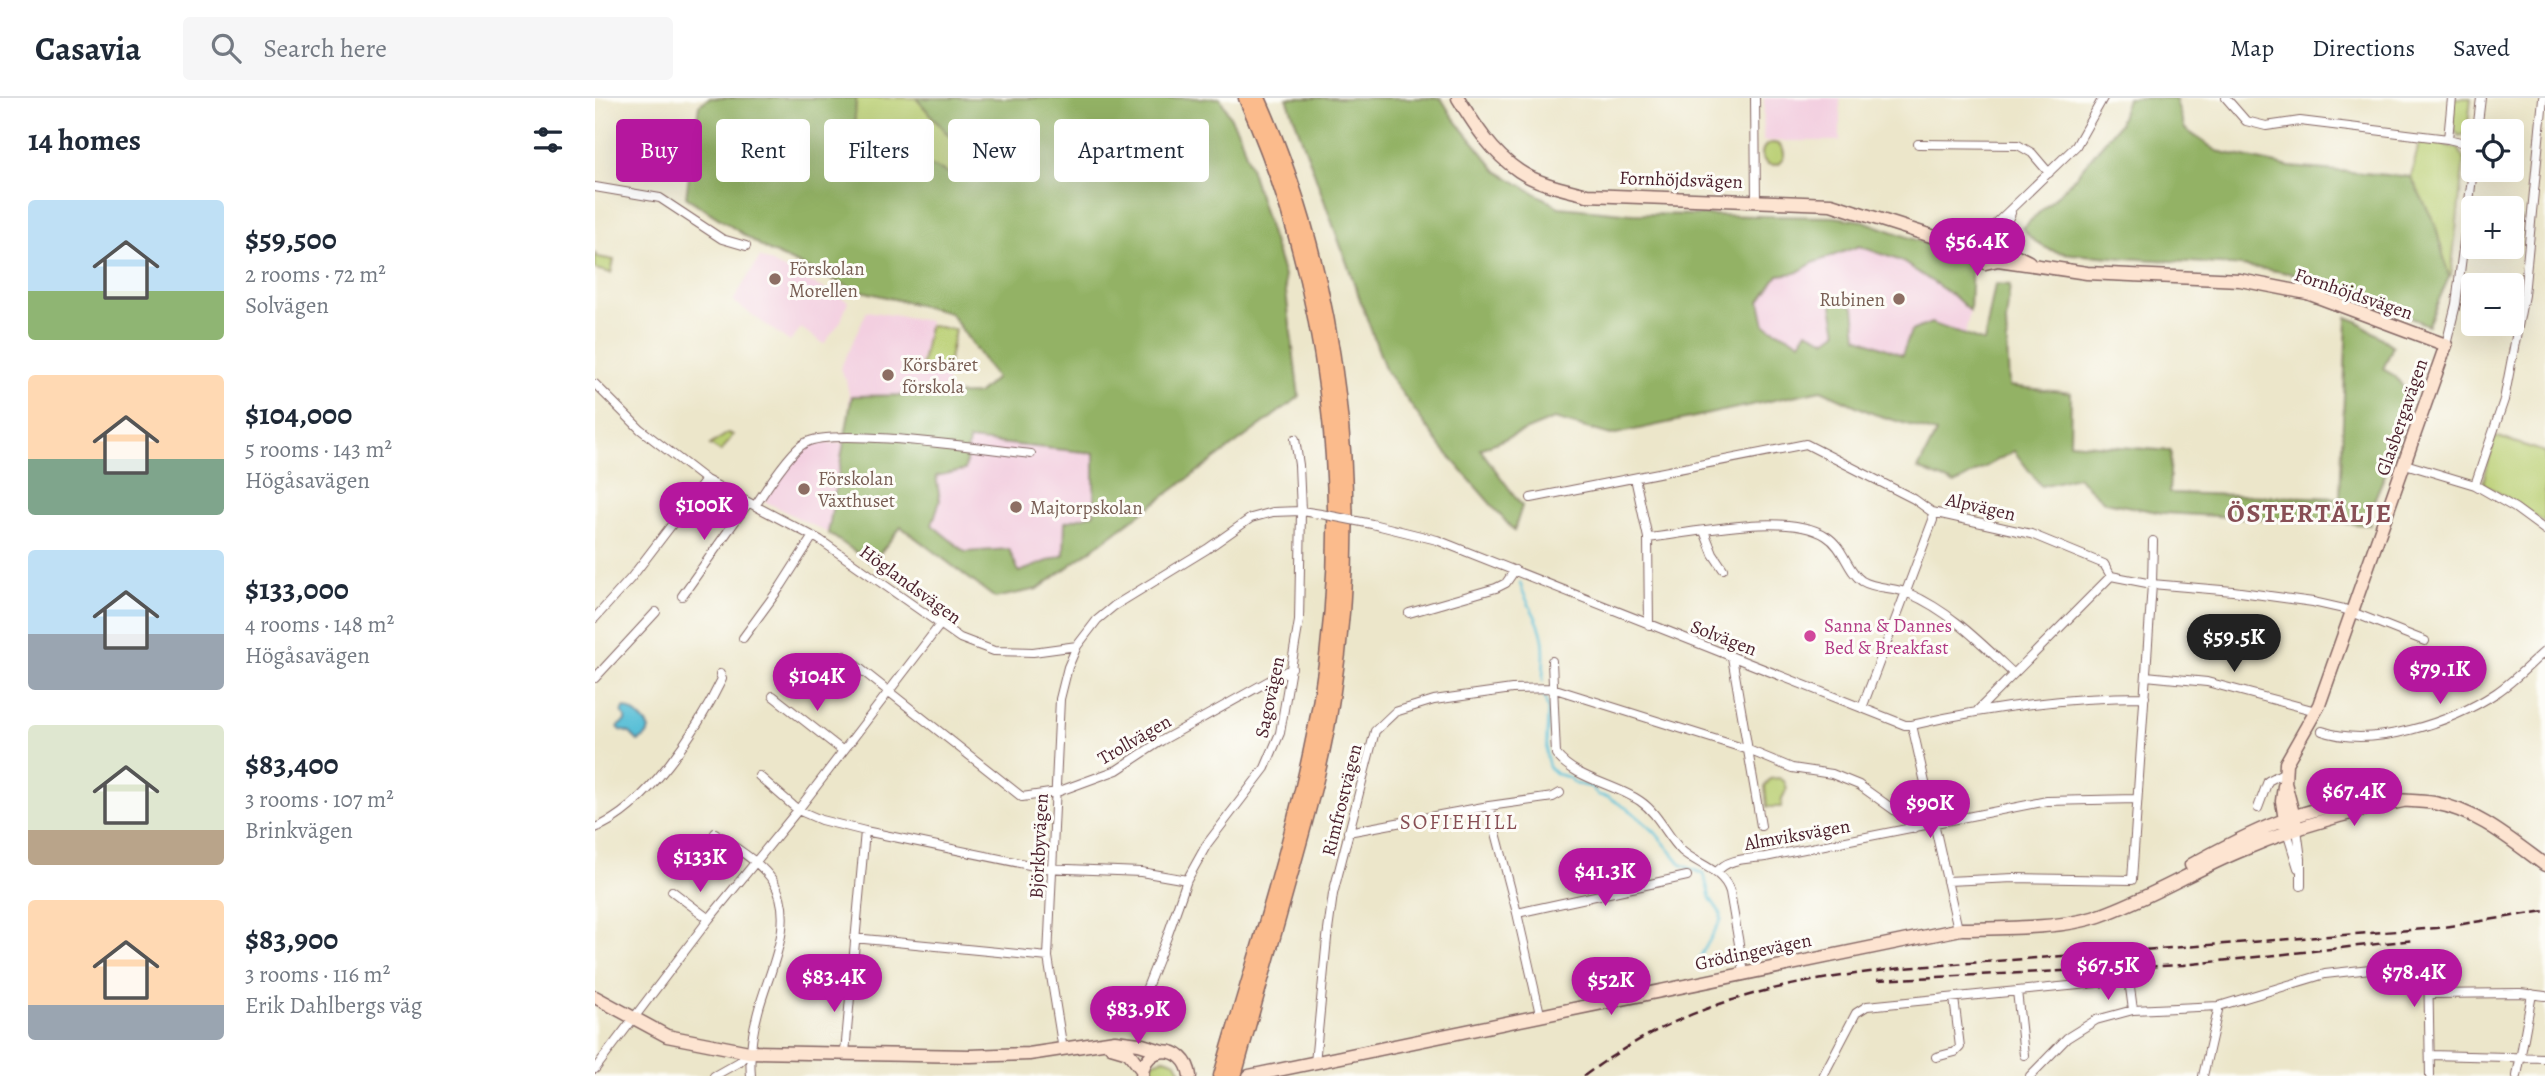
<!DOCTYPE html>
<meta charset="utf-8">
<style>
body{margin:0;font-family:Alegreya,serif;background:#f6f6f7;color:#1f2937;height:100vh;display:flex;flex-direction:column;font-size:26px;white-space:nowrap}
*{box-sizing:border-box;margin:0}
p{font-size:23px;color:#747a83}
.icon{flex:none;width:38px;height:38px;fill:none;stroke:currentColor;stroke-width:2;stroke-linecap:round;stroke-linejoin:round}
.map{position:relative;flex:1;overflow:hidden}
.panel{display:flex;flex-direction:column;background:#fff;width:595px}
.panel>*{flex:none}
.banner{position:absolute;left:21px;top:21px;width:665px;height:63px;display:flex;gap:14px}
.buttons{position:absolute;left:1866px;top:21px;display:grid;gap:14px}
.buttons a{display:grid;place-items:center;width:63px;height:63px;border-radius:7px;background:#fff;box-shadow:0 7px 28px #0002;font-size:35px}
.price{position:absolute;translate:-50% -60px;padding:0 16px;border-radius:24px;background:#b5179e;color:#fff;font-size:23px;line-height:46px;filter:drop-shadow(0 2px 4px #0008)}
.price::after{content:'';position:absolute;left:50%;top:42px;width:21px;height:16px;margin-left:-10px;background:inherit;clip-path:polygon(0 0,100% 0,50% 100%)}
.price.selected{background:#222;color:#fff}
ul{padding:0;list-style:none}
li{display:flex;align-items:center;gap:21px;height:175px;padding:0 28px}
li span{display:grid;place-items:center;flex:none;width:196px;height:140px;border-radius:7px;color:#555}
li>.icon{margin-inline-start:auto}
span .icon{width:84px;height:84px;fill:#fffc;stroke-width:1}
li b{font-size:30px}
h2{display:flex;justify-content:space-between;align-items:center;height:84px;padding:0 28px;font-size:30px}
.pill{padding:0 24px;border-radius:7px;background:#fff;box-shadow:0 7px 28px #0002;font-size:24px;line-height:63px}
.pill.selected{background:#b5179e;color:#fff}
header{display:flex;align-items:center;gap:42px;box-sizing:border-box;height:98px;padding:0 35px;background:#fff;border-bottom:2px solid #e0e1e3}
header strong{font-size:33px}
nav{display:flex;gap:38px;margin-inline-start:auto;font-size:24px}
.search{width:490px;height:63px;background:#f6f6f7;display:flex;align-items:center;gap:18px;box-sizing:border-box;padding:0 24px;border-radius:7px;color:#747a83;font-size:26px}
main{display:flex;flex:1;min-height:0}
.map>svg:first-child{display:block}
.built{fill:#f3cfe0}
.green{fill:#bacf73;stroke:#82774f;stroke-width:2}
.forest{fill:#93b265;stroke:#6e6848;stroke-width:2;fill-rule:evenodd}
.water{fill:#59bfd7;stroke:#526f81;stroke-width:2}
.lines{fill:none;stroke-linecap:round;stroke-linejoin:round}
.stream{stroke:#59bfd7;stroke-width:2.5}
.street-casing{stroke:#836563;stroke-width:10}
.secondary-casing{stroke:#836563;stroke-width:15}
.highway-casing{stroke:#836563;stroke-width:17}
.street{stroke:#fff;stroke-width:8}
.secondary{stroke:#fde4d1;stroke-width:12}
.highway{stroke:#fbbb8c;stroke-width:14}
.rail{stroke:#4a1f2b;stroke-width:2.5;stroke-dasharray:10 5;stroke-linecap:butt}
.street-bridge-casing{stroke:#836563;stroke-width:10;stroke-linecap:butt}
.street-bridge{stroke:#fff;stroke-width:8}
.education-dot{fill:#8d6e63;stroke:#fdfcf7;stroke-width:2.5}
.hotel-dot{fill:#d1479c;stroke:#fdfcf7;stroke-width:2.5}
.labels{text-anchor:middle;stroke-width:6;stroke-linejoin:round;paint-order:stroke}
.street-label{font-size:19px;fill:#4a1f2b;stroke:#fdfcf7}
.education-label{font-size:19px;fill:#785e54;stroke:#fdfcf7;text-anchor:start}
.hotel-label{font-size:19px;fill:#b23c85;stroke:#fdfcf7;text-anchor:start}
.neighbourhood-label{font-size:21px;letter-spacing:2px;fill:#884f55;stroke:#fdfcf7}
.district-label{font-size:26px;font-weight:bold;letter-spacing:2px;fill:#884f55;stroke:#fdfcf7}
</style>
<header>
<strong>Casavia</strong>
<div class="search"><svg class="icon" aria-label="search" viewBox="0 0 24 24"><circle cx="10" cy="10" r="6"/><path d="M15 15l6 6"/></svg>Search here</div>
<nav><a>Map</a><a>Directions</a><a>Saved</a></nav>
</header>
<main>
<section class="panel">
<h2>14 homes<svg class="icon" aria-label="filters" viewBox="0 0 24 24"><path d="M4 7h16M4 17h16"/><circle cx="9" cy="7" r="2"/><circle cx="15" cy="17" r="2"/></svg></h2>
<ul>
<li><span style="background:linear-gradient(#bfe0f5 65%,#8fb573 0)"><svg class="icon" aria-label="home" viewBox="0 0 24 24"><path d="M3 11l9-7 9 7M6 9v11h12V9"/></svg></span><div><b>$59,500</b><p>2 rooms · 72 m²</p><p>Solvägen</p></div></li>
<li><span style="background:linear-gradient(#ffd9b3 60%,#7fa58c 0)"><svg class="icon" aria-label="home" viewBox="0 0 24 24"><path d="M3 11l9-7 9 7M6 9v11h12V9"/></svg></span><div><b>$104,000</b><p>5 rooms · 143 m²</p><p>Högåsavägen</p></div></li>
<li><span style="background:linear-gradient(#bfe0f5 60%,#9aa5b1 0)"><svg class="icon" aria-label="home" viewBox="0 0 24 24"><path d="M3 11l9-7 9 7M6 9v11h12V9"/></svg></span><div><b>$133,000</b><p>4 rooms · 148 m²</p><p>Högåsavägen</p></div></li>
<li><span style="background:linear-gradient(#dfe7d0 75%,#b9a48a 0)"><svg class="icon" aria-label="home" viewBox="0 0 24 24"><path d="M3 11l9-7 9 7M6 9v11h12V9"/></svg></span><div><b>$83,400</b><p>3 rooms · 107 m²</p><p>Brinkvägen</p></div></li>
<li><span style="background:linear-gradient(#ffd9b3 75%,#9aa5b1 0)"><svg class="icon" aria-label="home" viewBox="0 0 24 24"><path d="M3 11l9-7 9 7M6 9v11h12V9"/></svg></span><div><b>$83,900</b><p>3 rooms · 116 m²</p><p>Erik Dahlbergs väg</p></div></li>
</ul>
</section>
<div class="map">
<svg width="1950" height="978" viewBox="0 0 1950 978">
<rect width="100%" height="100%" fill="#fdfcf7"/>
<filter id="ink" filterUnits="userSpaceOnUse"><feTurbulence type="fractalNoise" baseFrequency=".0143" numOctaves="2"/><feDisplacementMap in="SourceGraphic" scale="14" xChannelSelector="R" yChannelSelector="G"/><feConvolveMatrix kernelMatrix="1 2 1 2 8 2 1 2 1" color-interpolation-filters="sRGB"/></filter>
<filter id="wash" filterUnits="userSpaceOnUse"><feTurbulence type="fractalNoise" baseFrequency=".00686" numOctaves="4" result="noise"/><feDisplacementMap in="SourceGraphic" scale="28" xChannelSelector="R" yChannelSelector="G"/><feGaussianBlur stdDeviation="1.57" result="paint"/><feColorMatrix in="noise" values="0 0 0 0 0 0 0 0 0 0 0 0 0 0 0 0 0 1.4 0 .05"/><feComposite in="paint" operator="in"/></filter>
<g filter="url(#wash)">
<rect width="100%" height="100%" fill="#ece6ca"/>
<path class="built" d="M 1169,0 L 1245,0 L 1245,43 L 1168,43 Z
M 1264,148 L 1306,163 L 1360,199 L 1375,213 L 1370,237 L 1336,225 L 1307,257 L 1262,239 L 1259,209 L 1237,208 L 1242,234 L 1230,242 L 1212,233 L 1205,244 L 1170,227 L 1165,203 L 1183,177 L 1201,175 L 1218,165 Z
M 165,159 L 253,203 L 246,223 L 229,246 L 206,230 L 195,244 L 138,203 Z
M 272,213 L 334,223 L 324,273 L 353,281 L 336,338 L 254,331 L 254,297 L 251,282 L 245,271 Z
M 373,342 L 499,355 L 499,416 L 469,457 L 424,474 L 414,451 L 370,454 L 336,427 L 345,402 L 341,378 Z
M 220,345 L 249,345 L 233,435 L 169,403 L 208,350 Z"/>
<path class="green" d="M 261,0 L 321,0 L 379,66 L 365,80 L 320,61 L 284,71 L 259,35 Z
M 1857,0 L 1876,0 L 1872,35 L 1864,38 L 1858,30 Z
M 1825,40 L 1864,51 L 1869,61 L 1856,178 L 1854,179 L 1840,126 L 1816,79 Z
M1167 56a11 11 0 1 1 22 0a11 11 0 1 1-22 0Z
M 0,156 L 3,159 L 19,162 L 16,175 L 0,171 Z
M 334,227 L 360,232 L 351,277 L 326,272 Z
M 133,335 L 138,337 L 126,354 L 115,347 Z
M 1900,338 L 1950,354 L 1950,425 L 1888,385 Z
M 1184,680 L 1189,683 L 1192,690 L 1187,701 L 1186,709 L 1172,709 L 1170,688 L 1175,681 Z
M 570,960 L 581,964 L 588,978 L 553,978 L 559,964 Z"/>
<path class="forest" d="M 114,0 L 261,0 L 259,35 L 284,71 L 320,61 L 365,80 L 378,65 L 321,0 L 625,0 L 645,37 L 689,178 L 704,299 L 443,491 L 400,500 L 306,429 L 277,465 L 233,435 L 257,298 L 383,296 L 401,280 L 355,215 L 259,191 L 174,153 L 91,99 L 104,7 ZM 374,342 L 499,355 L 499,416 L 470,424 L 469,457 L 424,474 L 414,451 L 370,454 L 337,427 L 345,402 L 341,378 L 370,372 Z
M 692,0 L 846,0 L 857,18 L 902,73 L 964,109 L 1039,116 L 1239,119 L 1268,123 L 1377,162 L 1375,213 L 1360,199 L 1306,163 L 1264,148 L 1218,165 L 1201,175 L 1183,177 L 1165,203 L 1170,227 L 1205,244 L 1212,233 L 1231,242 L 1242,234 L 1237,208 L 1241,198 L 1259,209 L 1262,239 L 1307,257 L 1316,233 L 1336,225 L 1389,244 L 1400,186 L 1415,187 L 1411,224 L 1414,288 L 1476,295 L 1475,345 L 1576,353 L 1574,395 L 1745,400 L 1752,219 L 1762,223 L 1798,248 L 1788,271 L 1800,278 L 1816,300 L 1806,339 L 1777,407 L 1775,427 L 1568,415 L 1510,404 L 1482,379 L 1446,388 L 1419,353 L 1360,386 L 1323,371 L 1341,335 L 1279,316 L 1226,292 L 1016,337 L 959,321 L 885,351 L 927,408 L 919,433 L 847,350 L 791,273 Z
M 1532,0 L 1580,0 L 1590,31 L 1622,53 L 1695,69 L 1816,79 L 1840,126 L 1854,179 L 1833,227 C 1796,213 1755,192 1718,181 C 1649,162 1575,165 1505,158 C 1475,156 1446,158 1428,130 L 1477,83 L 1524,26 Z"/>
<path class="water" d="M 29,610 C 37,611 50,623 54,631 C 53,638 49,640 43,643 L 35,635 L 25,632 L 23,628 L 30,623 L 30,619 L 27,615 Z"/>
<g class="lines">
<path class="stream" d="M 925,485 C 930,504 943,518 947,537 C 951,551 948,568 948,582
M 949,598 L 953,612 L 951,656 L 954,669 L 961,676 L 973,679 L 981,686 L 996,689 L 1003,697 L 1013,699 L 1036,713 L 1060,734 L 1087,767 L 1109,776 L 1115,800 L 1126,816 L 1126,822 L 1105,859"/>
</g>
</g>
<g filter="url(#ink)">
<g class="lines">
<defs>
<path id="street" d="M 1160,0 L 1161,102
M 1631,0 L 1651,23 L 1671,28 L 1705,23 L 1853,41 L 1878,47
M 1882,33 L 1886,0
M 1853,41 L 1857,0
M 1323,46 L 1423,47 L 1437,55 L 1454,75
M 0,89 L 65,100 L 127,141 L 151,148
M 1390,136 L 1481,48 L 1508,0
M 1404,141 L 1416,115
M 1851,247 L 1861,206 L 1878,72
M 0,286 L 45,331 L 111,382 L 225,442 L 365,540 L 399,553 L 438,554 L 482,548
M 1810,366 L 1880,387 L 1920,410 L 1950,432
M 1040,380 L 1053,440 L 1054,527
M 1880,387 L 1909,302 L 1929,197 L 1948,0
M 936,400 L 1211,346 L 1319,401 L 1337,414 L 1436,436 L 1509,466 L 1516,478 L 1557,486 L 1638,493 L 1718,504 L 1749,511 L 1830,543
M 160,408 C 169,394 196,352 210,345 C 238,328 396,352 436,356
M 777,426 L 842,442 L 1310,627 L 1317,627 C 1396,609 1469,599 1550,599
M 1109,433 L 1118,456 L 1128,471
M 1053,440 C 1099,435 1192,413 1231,438 C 1249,449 1252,473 1267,483 C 1280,491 1299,489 1313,495 C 1355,513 1386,545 1418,575
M 87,498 L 153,405
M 814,515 L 901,490 L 911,485 L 920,472
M 0,520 L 36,480 L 111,382
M 148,540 L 186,488 L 218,438
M 249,558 L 427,699 L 462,694 L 522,672 L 566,643 L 697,570
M 1137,559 L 1166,728
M 957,563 L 961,656 C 980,681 1020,686 1045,703 C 1063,715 1072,738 1087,753 C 1103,767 1129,772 1135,794 L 1149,875
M 1551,578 L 1612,584 L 1721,613
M 0,580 L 61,514
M 178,598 L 248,653
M 1267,610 L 1338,422 L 1337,414
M 1383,612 L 1516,478
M 1317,627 L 1363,831
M 1727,633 C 1778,651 1857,624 1901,595 C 1918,584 1934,567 1950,553
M 164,678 L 203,712 L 226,722 L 270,733 L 449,770 L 546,774 L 592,782
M 894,708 L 922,815 L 945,916
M 1663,710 L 1673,683 L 1690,674
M 0,730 C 51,711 104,629 127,581 L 125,576
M 1702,731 L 1706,761 L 1706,788
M 753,734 L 894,708 L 958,699 L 965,695
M 1692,734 L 1703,770
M 120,735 C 138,749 165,763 178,783 C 203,824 173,874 163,914 C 157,936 154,956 156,978
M 1121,775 C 1132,760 1153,761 1170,759 L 1452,703 L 1541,701
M 1352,783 L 1419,780 L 1537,782 L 1557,486 L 1558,443
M 77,793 L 114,821
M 922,815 L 1092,778
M 259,840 L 453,859
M 1833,865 L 1835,978
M 1422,893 L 1429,957
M 1834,896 L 1925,895 L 1950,898
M 543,912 L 572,839 L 592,782 L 612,746 L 670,670 L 685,635 L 704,523 L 706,413 L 704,367 L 700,341
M 468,952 L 453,859 L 465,601 L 473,569 L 482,548 L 502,522 L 519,508 L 612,451 L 656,420 L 678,414 L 706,413 L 726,416
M 250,955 L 270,733
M 1835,957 L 1950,960
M 1341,959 L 1360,954 L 1365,949 L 1359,900
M 720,965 L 732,840 L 738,796 L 780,633 L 800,614 L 839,602 L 917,591 L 957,590 L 1151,651 L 1197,670 L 1237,676 L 1264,687 L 1306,717 L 1319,730
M 0,971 L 114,821 L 203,712 L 344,528
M 119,978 L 144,964 L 154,954
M 1228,978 L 1261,915 L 1272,908 L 1534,882 L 1538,912
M 1435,978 L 1472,940 L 1501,922 L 1538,912 L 1624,908 L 1730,876 L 1839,864
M 1608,978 L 1624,908
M 1922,978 L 1937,896"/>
<path id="secondary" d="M 863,0 C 879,26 897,55 924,73 C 943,86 969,91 992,97 L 1236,106 L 1368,148 L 1379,153 L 1382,161 L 1390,165 L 1403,162 L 1492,175 L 1645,182 L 1712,195 L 1851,247 L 1724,607 L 1691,665 L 1690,685 L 1702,731
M 1356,139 C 1364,140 1397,136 1400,137 C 1406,140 1406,146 1410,150 C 1416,156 1427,160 1434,164
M 1689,688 L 1687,703 L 1691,729
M 1800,702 C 1813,703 1826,703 1839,705 C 1881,712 1916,742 1950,767
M 1596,767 C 1650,737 1711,706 1775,703
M 0,899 L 72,938 L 154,954 L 375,958 L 434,956 L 520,943 L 544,946 L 567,953
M 516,949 L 533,954 L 547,972
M 547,978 C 548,945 591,945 595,978
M 654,978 L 1366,831 C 1407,830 1466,831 1504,818 C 1553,801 1597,773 1645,753 C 1698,730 1751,714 1808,703"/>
<path id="highway" d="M 626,978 C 661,855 705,726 726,600 C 759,401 734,185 651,0
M 639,978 C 657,914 675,849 693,785 C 710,724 728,663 737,600 C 768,400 746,186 663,0"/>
</defs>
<use href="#street" class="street-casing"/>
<use href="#secondary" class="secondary-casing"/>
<use href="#highway" class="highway-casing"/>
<use href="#street" class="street"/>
<use href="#secondary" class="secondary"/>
<use href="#highway" class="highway"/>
<path class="rail" d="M 1282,882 L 1588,867 L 1819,842
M 989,978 C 1089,903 1186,884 1308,870 L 1842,830 L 1950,813"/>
<defs>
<path id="street-bridge" d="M 726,416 L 777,426"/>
</defs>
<use href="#street-bridge" class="street-bridge-casing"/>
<use href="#street-bridge" class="street-bridge"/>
</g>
</g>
<g class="education-dot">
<circle cx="180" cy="181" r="7"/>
<circle cx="1304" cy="201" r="7"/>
<circle cx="293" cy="277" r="7"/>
<circle cx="209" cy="391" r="7"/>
<circle cx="421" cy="409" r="7"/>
</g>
<circle class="hotel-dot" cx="1215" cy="538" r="7"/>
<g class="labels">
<g class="street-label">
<text transform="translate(1086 81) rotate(2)" y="7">Fornhöjdsvägen</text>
<text transform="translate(1759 195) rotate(19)" y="7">Fornhöjdsvägen</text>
<text transform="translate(1806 319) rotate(-71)" y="7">Glasbergavägen</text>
<text transform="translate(1386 408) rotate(13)" y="7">Alpvägen</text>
<text transform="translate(316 486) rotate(36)" y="7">Höglandsvägen</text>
<text transform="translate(1129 539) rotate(21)" y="7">Solvägen</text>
<text transform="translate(674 599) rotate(-78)" y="7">Sagovägen</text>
<text transform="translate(539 641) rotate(-30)" y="7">Trollvägen</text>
<text transform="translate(746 702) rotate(-76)" y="7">Rimfrostvägen</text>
<text transform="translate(1202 736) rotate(-10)" y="7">Almviksvägen</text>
<text transform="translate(443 748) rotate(-87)" y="7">Björkbyvägen</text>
<text transform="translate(1158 853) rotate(-12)" y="7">Grödingevägen</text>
</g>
<g class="education-label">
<text x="194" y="177">Förskolan<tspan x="194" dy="22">Morellen</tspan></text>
<text x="1290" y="208" text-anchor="end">Rubinen</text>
<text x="307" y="273">Körsbäret<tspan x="307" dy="22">förskola</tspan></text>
<text x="223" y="387">Förskolan<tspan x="223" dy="22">Växthuset</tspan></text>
<text x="435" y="416">Majtorpskolan</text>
</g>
<g class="hotel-label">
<text x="1229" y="534">Sanna &amp; Dannes<tspan x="1229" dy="22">Bed &amp; Breakfast</tspan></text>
</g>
<g class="neighbourhood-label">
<text x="864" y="731">SOFIEHILL</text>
</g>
<g class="district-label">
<text x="1715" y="424">ÖSTERTÄLJE</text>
</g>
</g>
</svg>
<div class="buttons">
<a><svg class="icon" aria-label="locate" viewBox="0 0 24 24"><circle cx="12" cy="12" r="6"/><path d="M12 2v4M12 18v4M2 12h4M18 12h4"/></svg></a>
<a>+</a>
<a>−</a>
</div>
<b class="price" style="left:1382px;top:180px">$56.4K</b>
<b class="price" style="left:109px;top:444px">$100K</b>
<b class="price selected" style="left:1639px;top:576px">$59.5K</b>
<b class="price" style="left:1845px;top:608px">$79.1K</b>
<b class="price" style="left:222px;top:615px">$104K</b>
<b class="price" style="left:1759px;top:730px">$67.4K</b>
<b class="price" style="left:1335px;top:742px">$90K</b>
<b class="price" style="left:105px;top:796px">$133K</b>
<b class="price" style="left:1010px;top:810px">$41.3K</b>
<b class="price" style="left:1513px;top:904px">$67.5K</b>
<b class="price" style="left:1819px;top:911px">$78.4K</b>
<b class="price" style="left:239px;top:916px">$83.4K</b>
<b class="price" style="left:1016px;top:919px">$52K</b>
<b class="price" style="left:543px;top:948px">$83.9K</b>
<div class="banner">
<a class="pill selected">Buy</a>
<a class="pill">Rent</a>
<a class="pill">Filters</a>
<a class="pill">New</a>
<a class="pill">Apartment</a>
</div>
</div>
</main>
